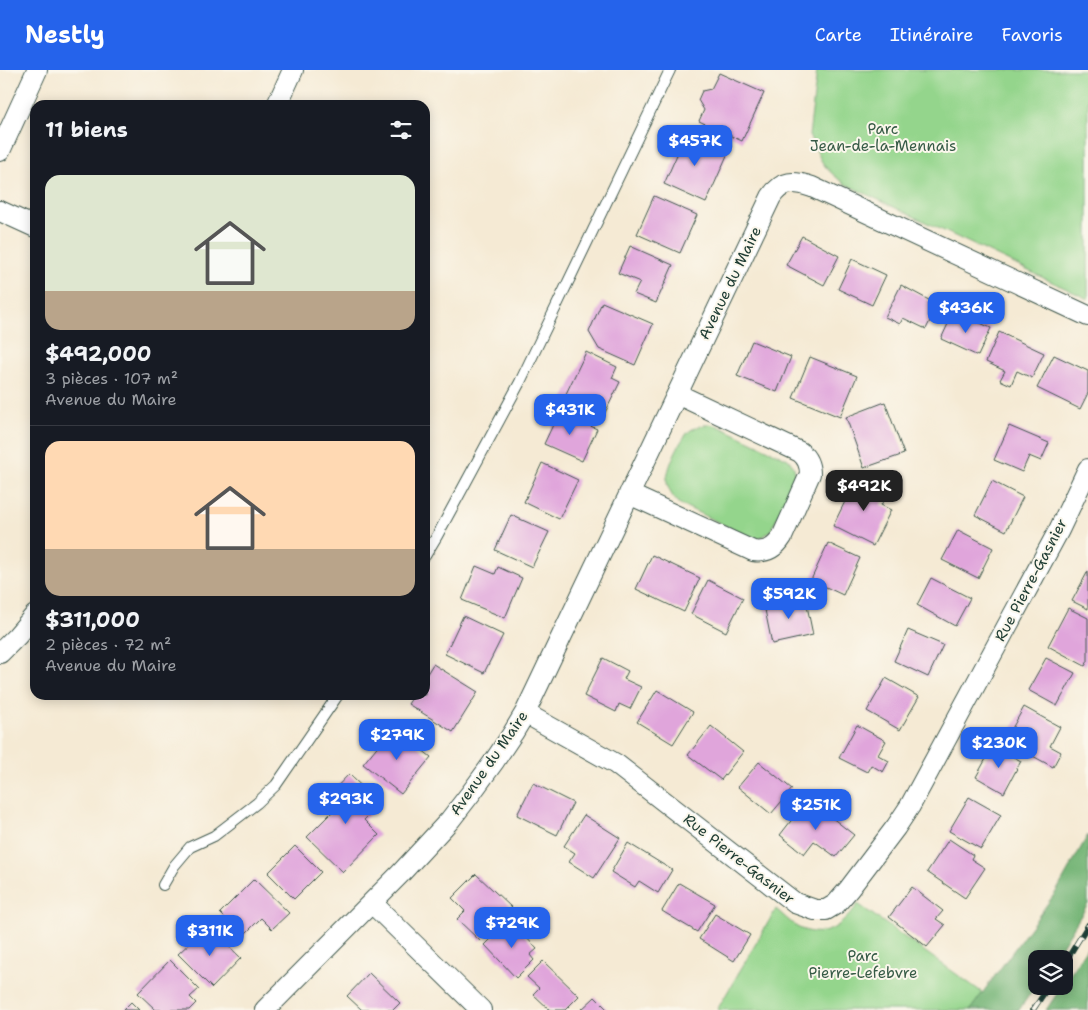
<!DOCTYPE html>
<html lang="fr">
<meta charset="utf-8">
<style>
body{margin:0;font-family:"Shantell Sans",sans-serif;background:#242831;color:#f1f3f6;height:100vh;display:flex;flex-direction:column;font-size:19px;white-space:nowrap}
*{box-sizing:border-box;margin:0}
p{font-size:16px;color:#9ea1a6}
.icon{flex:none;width:28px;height:28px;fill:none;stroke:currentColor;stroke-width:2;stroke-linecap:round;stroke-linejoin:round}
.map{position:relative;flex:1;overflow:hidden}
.panel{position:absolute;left:30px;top:30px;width:400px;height:600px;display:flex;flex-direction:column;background:#171b24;border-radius:15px;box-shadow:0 2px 12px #0003}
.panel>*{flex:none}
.controls{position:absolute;left:1028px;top:880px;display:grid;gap:10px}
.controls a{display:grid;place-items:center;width:45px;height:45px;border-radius:10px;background:#171b24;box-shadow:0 2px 12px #0003;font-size:25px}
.price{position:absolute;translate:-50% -42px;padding:0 11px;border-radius:10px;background:#2563eb;color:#fff;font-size:16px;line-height:32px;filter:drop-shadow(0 1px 2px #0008)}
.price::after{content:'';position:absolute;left:50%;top:30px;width:15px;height:11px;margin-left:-8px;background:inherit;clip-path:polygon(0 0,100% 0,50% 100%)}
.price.on{background:#222;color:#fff}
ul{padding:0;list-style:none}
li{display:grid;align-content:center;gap:10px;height:265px;padding:0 15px}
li+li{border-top:1px solid #363941}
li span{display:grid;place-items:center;height:155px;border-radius:15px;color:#555}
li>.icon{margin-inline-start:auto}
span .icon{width:90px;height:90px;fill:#fffc;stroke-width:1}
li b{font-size:21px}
h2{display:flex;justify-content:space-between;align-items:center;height:60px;padding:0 15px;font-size:21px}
header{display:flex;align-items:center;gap:30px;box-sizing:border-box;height:70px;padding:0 25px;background:#2563eb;color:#fff}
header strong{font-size:24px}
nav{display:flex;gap:28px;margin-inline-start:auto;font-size:18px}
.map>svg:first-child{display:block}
.green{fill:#94d58c;stroke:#5a8960}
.forest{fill:#77b678;stroke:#4b7a56}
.building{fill:#e0a5db}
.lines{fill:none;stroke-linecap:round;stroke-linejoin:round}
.service-casing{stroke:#3f574c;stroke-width:12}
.minor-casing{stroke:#3f574c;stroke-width:22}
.service{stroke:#fff;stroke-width:10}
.minor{stroke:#fff;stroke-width:20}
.rail-casing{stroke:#1f3d34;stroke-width:5.5}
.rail{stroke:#fbf7ec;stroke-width:4;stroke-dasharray:11;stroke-linecap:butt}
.labels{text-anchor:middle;stroke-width:4;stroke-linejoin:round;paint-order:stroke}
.park-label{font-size:15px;fill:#365b46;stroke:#fbf7ec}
.street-label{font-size:15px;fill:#1f3d34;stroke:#fbf7ec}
</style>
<header>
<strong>Nestly</strong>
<nav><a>Carte</a><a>Itinéraire</a><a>Favoris</a></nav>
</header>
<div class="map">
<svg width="1088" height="940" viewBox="0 0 1088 940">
<rect width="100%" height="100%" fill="#fbf7ec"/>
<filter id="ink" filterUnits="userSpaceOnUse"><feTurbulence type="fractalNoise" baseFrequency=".02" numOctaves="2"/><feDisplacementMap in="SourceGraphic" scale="10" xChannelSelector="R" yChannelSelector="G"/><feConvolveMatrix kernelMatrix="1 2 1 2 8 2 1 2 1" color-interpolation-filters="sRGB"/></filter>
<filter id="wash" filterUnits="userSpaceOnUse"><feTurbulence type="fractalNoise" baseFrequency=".0096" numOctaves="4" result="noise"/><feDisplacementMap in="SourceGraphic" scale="20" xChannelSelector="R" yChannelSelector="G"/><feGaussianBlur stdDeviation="1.12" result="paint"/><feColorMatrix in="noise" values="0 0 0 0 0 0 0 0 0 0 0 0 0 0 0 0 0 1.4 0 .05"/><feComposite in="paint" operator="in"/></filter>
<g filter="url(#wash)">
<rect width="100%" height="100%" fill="#f5ead4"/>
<path class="green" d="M 817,0 L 1088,0 L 1088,229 L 845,114 C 836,107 825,99 820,88 C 816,80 814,73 809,66 Z
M 709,354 L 718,356 L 788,389 L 794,397 L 795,405 L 792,417 L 771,460 L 764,466 L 757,468 L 747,466 L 678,433 C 673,427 668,420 667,413 C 665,401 681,366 691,360 C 696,357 703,355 709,354 Z
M 858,834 L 983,923 L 970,940 L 717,940 L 776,839 C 783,845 790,852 797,857 C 802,860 807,861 813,862 C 833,865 847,849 858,834 Z"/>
<path class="forest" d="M 1088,765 L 1088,834 L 1054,889 L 1036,889 L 1036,915 L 1019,940 L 970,940 L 1056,822 Z
M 1088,876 L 1088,940 L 1046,940 L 1062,916 L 1064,916 L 1064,913 Z"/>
<g id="blocks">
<path class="building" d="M 719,3 L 764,23 L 742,71 L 699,51 L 704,40 L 698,30 L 702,21 L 711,19 Z
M 680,61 L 728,83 L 706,133 L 664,114 L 680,78 L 673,75 Z
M 654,126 L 697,145 L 680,183 L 637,164 Z
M 802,166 L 839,186 L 824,215 L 786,195 Z
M 630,176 L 673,195 L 656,233 L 634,224 L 640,212 L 618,203 Z
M 852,189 L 886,205 L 872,235 L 838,219 Z
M 901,215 L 938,235 L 926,259 L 903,248 L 900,254 L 885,247 Z
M 602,232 L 653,254 L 635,295 L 599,279 L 589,262 Z
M 954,241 L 991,258 L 978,286 L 941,269 Z
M 999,262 L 1044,283 L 1032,308 L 1017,301 L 1011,315 L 1000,310 L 1005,301 L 986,292 Z
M 752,271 L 791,287 L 777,322 L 737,306 Z
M 586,282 L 617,297 L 612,308 L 620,312 L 602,349 L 563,330 Z
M 1054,285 L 1088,301 L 1088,323 L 1080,339 L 1037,318 Z
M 810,287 L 857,306 L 840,347 L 793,328 Z
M 885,332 L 904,384 L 864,398 L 846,347 Z
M 559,342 L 597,359 L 582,391 L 544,374 Z
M 1009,356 L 1049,373 L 1041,391 L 1029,386 L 1022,402 L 994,390 Z
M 542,393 L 578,410 L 559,449 L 524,432 Z
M 857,407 L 888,422 L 881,435 L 891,440 L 873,476 L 833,456 Z
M 992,411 L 1023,427 L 1006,461 L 975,445 Z
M 511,445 L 549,462 L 532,497 L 495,480 Z
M 958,460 L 993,478 L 978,508 L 942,490 Z
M 828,473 L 860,488 L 843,525 L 811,510 Z
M 652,485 L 700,508 L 684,542 L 636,519 Z
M 476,496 L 495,504 L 498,497 L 522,508 L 505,548 L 462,530 Z
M 1088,501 L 1088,539 L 1072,531 Z
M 931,508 L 970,528 L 955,556 L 917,535 Z
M 708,510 L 743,528 L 726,562 L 691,544 Z
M 805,526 L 813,565 L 772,574 L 764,535 Z
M 1068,538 L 1088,548 L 1088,591 L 1085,596 L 1048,576 Z
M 463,546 L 503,565 L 484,603 L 445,584 Z
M 908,560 L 943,575 L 928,607 L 894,591 Z
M 603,588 L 628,601 L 624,609 L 641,617 L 630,639 L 619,634 L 616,642 L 584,626 Z
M 1046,588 L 1075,603 L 1057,636 L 1028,620 Z
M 433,594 L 478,622 L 453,662 L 408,634 L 414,625 L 425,625 L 425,607 Z
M 886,608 L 919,627 L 900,660 L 867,641 Z
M 657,620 L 693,642 L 673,674 L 637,652 Z
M 1024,637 L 1060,657 L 1050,676 L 1061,682 L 1053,697 L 1005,671 Z
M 857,655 L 886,671 L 878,685 L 889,691 L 883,702 L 871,695 L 867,702 L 839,688 Z
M 711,656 L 743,682 L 721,710 L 688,685 Z
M 393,657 L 431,687 L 401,724 L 363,694 Z
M 993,676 L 1021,691 L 1004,723 L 976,707 Z
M 759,692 L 792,719 L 771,744 L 738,717 Z
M 349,704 L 380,734 L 364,750 L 379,765 L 343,802 L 307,767 L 338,736 L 328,726 Z
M 533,713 L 573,733 L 557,765 L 517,745 Z
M 969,727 L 1001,745 L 981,779 L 949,761 Z
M 808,729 L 854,765 L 836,787 L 814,771 L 804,784 L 780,765 Z
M 584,745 L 620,768 L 594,808 L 569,792 L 575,783 L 564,776 Z
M 949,769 L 973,785 L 971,789 L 985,798 L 965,828 L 927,802 Z
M 628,773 L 672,800 L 658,823 L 639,811 L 635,817 L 611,802 Z
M 295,776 L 321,802 L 294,829 L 268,803 Z
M 476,804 L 512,838 L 480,871 L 457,849 L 465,841 L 452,828 Z
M 254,809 L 289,843 L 272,859 L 261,848 L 243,866 L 220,843 Z
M 679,813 L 715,834 L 697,862 L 662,841 Z
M 912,817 L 943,841 L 936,849 L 945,855 L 927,877 L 889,847 Z
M 715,844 L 750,865 L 734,891 L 699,869 Z
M 510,850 L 537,879 L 530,885 L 534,890 L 516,908 L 485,875 Z
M 208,856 L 241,888 L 212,918 L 178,884 Z
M 170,890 L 199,919 L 190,927 L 196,933 L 189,940 L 156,940 L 138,923 Z
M 543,891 L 579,926 L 565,940 L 550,940 L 533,924 L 539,918 L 527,907 Z
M 369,903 L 400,933 L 393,940 L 362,940 L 347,926 Z
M 595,927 L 608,940 L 581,940 Z
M 131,932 L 139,940 L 123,940 Z"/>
</g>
</g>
<g filter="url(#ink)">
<use href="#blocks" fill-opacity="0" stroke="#3f574c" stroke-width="1"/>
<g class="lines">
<defs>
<path id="service" d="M 425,486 L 437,466 L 520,312 L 670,0
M 163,815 L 174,796 L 190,777 L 214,766 L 257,733 L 276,715 L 338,625"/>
<path id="minor" d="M 277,35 L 293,0
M 0,81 L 37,0
M 0,141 L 35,157
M 629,424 L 753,481 C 767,483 775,478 782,467 L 810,404 C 810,394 807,388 800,382 L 677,324
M 0,583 L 17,566 L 35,545
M 525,643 L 616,694 L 795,833 L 815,840 L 826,840 L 836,834 L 849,819 L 896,757 L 910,736 L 1059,460 L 1088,399
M 372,833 L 481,940
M 265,940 L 400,804 L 450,750 L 471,723 L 495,690 L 513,663 L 525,643 L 771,127 C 782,110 794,111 812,117 L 1088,246"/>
</defs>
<use href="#service" class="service-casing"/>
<use href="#minor" class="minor-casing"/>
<use href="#service" class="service"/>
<use href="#minor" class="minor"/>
<defs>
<path id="rail" d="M 1064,894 L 1088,855
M 1033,940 L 1049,916"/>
</defs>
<use href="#rail" class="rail-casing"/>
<use href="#rail" class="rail"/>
</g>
</g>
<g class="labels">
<g class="park-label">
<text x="883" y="64">Parc<tspan x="883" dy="17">Jean-de-la-Mennais</tspan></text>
<text x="863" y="891">Parc<tspan x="863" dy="17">Pierre-Lefebvre</tspan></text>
</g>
<g class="street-label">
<text transform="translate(730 213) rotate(-64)" y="5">Avenue du Maire</text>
<text transform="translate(1031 510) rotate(-62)" y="5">Rue Pierre-Gasnier</text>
<text transform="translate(489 693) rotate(-55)" y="5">Avenue du Maire</text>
<text transform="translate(739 789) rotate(38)" y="5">Rue Pierre-Gasnier</text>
</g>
</g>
</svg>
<div class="controls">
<a><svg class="icon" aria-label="layers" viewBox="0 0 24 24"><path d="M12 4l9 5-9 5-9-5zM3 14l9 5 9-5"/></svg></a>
</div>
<b class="price" style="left:695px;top:97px">$457K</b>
<b class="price" style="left:966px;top:264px">$436K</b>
<b class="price" style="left:570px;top:366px">$431K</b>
<b class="price on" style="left:864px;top:442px">$492K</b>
<b class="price" style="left:789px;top:550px">$592K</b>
<b class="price" style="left:397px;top:691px">$279K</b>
<b class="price" style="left:999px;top:699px">$230K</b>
<b class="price" style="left:346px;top:755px">$293K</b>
<b class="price" style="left:816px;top:761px">$251K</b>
<b class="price" style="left:512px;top:879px">$729K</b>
<b class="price" style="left:210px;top:887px">$311K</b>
<section class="panel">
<h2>11 biens<svg class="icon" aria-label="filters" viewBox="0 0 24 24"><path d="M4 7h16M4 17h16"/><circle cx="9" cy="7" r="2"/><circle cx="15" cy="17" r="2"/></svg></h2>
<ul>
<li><span style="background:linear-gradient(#dfe7d0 75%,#b9a48a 0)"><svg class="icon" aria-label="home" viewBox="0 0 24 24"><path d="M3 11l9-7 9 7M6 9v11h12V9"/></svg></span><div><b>$492,000</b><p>3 pièces · 107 m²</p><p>Avenue du Maire</p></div></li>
<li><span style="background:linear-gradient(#ffd9b3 70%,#b9a48a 0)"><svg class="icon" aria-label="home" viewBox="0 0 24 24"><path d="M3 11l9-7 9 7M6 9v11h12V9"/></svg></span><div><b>$311,000</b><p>2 pièces · 72 m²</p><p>Avenue du Maire</p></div></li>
</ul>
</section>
</div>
